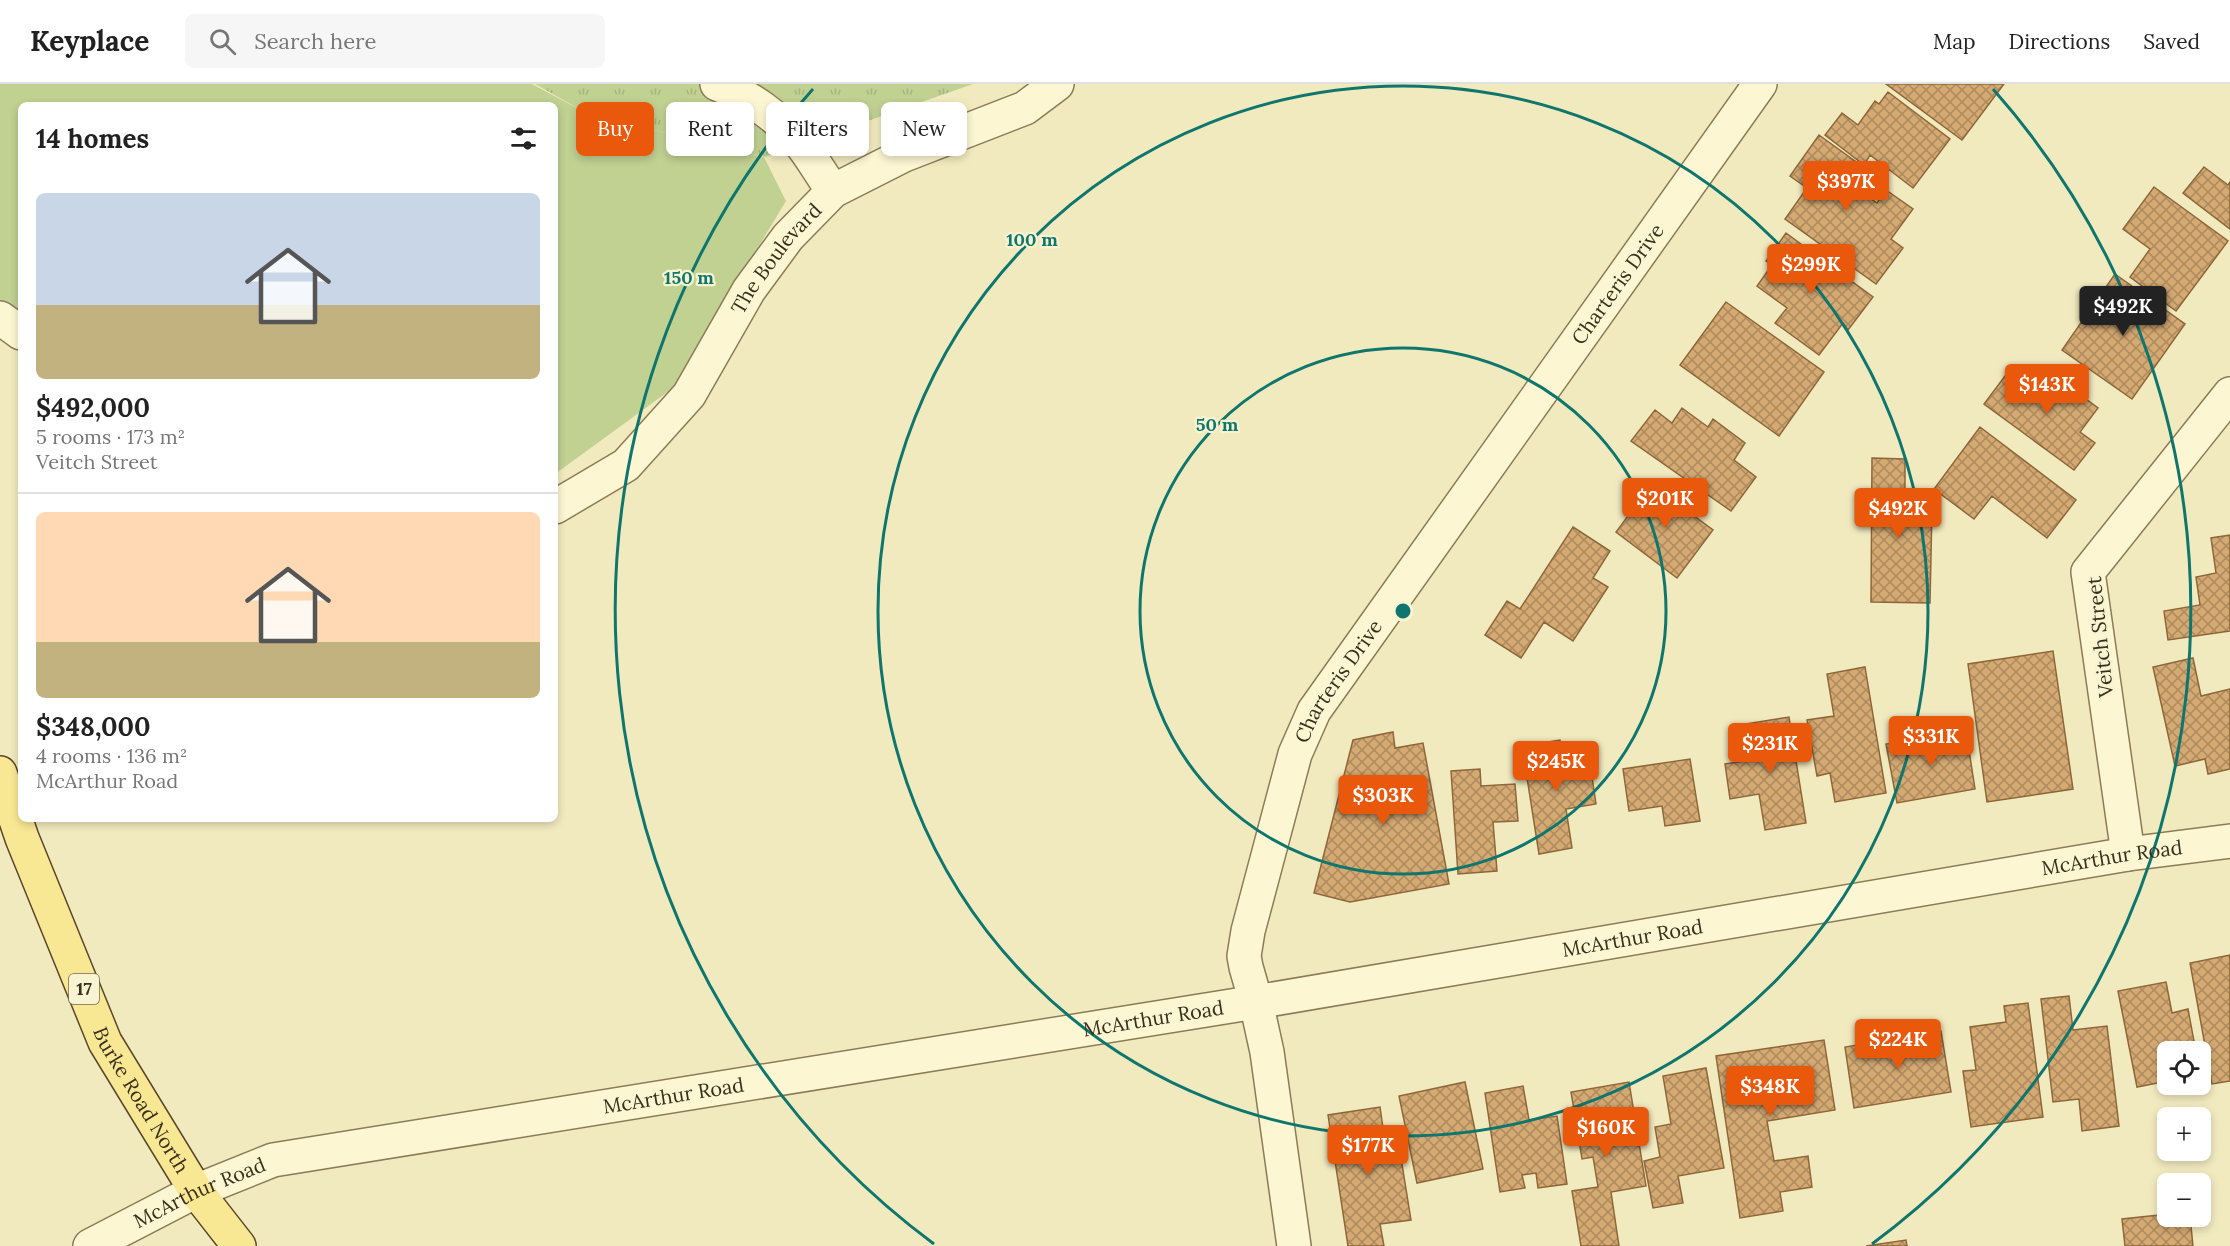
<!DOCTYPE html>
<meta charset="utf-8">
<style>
body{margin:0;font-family:Lora,serif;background:#f6f6f6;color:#222;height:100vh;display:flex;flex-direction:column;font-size:22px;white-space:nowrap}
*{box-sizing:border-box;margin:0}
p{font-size:20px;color:#767676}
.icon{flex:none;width:33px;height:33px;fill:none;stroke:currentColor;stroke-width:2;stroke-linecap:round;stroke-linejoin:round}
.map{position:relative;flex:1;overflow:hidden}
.side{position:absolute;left:18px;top:18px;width:540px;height:720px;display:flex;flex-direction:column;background:#fff;border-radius:9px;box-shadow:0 3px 9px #0003}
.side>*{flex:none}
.banner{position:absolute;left:576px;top:18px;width:570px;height:54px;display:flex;gap:12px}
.fabs{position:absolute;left:2157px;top:957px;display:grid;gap:12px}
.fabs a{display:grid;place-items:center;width:54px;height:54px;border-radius:9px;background:#fff;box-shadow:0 3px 9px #0003;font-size:30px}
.price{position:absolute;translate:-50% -51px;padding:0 14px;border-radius:6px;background:#ea580c;color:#fff;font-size:20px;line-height:39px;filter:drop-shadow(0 2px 3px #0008)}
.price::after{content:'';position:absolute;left:50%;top:36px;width:18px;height:14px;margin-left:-9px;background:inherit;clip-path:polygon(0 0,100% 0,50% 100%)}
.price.active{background:#222;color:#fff}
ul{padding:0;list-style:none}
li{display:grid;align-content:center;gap:12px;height:318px;padding:0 18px}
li+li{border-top:2px solid #e0e0e0}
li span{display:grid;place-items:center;height:186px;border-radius:9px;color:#555}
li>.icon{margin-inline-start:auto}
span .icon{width:108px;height:108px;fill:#fffc;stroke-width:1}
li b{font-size:26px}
h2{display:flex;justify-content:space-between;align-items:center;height:72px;padding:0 18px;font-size:26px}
.tag{padding:0 21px;border-radius:9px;background:#fff;box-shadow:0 3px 9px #0003;font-size:21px;line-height:54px}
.tag.active{background:#ea580c;color:#fff}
header{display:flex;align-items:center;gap:36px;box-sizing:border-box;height:84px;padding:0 30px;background:#fff;border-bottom:2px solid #e0e0e0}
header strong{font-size:28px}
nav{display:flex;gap:33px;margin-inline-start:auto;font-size:21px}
.search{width:420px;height:54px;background:#f6f6f6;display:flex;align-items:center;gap:15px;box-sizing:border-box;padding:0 21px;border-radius:9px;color:#767676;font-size:22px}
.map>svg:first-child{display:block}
.grass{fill:url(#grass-tufts)}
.park{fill:#c0d192}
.building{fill:url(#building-cross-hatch);stroke:#8e6739;stroke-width:1.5}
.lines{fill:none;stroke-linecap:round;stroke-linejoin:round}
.minor-casing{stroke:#8c7b56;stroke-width:36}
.major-casing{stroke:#5a472b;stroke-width:36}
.minor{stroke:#fcf6d3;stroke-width:33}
.major{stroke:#f9e893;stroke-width:33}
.ring{fill:none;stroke:#0f766e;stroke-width:3}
.labels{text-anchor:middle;stroke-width:4.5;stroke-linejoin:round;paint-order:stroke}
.shield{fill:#f8f3d0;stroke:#736a52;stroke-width:1.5}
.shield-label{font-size:18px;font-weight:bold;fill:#3a2f1c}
.street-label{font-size:20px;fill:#3a2f1c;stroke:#f8f3d0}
.centre{fill:#0f766e;stroke:#f8f3d0;stroke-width:3}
.ring-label{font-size:18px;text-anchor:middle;font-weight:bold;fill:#0f766e;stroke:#f8f3d0;stroke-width:4.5;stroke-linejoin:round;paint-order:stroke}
</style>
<header>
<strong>Keyplace</strong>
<div class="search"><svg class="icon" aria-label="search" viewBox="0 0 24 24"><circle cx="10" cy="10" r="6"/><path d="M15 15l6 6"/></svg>Search here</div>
<nav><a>Map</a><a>Directions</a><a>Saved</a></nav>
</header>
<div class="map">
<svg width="2230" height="1162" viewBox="0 0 2230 1162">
<defs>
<pattern id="grass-tufts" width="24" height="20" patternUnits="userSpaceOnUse" patternTransform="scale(1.5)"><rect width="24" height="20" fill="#c0d192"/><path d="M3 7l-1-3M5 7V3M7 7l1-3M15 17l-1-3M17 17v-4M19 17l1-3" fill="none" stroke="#a6b47d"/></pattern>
<pattern id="building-cross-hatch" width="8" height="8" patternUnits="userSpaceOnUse" patternTransform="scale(1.5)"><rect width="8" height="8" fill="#d4a972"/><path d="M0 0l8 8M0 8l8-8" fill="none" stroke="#ad8a5d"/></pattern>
</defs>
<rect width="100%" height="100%" fill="#f2eabf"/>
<path class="grass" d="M 535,0 L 973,0 L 765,73 L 588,30 Z"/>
<path class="park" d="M 0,0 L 532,0 L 588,30 L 764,73 L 786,117 L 673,304 L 555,390 L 555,21 L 21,21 L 21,228 L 0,216 Z"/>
<path class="building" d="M 1886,0 L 2004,0 L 1962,56 Z
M 1888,8 L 1950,55 L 1913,104 L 1870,71 L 1864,81 L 1825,51 L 1842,29 L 1858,41 L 1875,17 L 1879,20 Z
M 1819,51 L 1866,85 L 1853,102 L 1877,119 L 1886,106 L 1913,125 L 1891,155 L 1903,164 L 1876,200 L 1785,135 L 1807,104 L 1790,92 Z
M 2204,83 L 2228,101 L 2230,98 L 2230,145 L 2183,109 Z
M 2154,103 L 2228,157 L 2176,227 L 2130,193 L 2150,165 L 2123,145 Z
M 1786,149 L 1873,213 L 1848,246 L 1843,239 L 1819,271 L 1775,239 L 1787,224 L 1757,202 L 1772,181 L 1766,177 Z
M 2115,190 L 2185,240 L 2132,315 L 2062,266 Z
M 1726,218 L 1824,288 L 1779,352 L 1680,281 Z
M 2045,285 L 2098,324 L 2080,348 L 2095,359 L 2074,386 L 1984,320 L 2005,292 L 2028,308 Z
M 1682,324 L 1708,343 L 1713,335 L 1745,359 L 1734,376 L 1756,393 L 1731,427 L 1631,357 L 1655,326 L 1672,339 Z
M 1980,343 L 2076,416 L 2047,454 L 1992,412 L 1974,435 L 1934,405 Z
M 1872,374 L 1905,375 L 1905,425 L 1932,425 L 1930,519 L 1871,518 Z
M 1668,399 L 1692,416 L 1685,425 L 1713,446 L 1677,494 L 1616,448 L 1648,405 L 1658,412 Z
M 1573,443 L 1610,467 L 1593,494 L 1608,503 L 1573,557 L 1544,538 L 1521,574 L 1485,551 L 1507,517 L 1520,525 Z
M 2230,451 L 2230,547 L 2168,556 L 2164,527 L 2200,521 L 2196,493 L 2216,489 L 2211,454 Z
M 2053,567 L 2073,705 L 1987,718 L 1968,580 Z
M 2193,574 L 2201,612 L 2230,605 L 2230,685 L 2208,690 L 2205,675 L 2175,682 L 2153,583 Z
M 1865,583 L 1886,709 L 1835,718 L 1830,689 L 1817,692 L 1807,636 L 1834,632 L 1827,590 Z
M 1789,633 L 1806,739 L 1765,746 L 1759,710 L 1730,715 L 1725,680 L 1751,676 L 1745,640 Z
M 1966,647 L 1975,705 L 1897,719 L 1886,660 Z
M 1393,648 L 1395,664 L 1423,659 L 1449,800 L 1350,818 L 1314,809 L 1353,656 Z
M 1560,656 L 1563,678 L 1589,673 L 1596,720 L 1566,725 L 1572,764 L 1539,770 L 1522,662 Z
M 1690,675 L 1700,737 L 1665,742 L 1662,722 L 1629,727 L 1623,685 Z
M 1480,685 L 1481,702 L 1515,700 L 1518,737 L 1493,738 L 1497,787 L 1458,790 L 1451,687 Z
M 2230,871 L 2230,997 L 2212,1000 L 2190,879 Z
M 2166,898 L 2172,929 L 2188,925 L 2196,968 L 2168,968 L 2168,997 L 2137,1003 L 2118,907 Z
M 2069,912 L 2073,946 L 2107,942 L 2119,1042 L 2082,1047 L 2079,1015 L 2053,1018 L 2041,915 Z
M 2028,919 L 2043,1033 L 1971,1043 L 1963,987 L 1976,986 L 1970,943 L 2006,938 L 2004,922 Z
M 1941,947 L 1951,1008 L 1854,1024 L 1845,963 Z
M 1824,956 L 1835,1026 L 1767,1037 L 1774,1077 L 1808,1072 L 1812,1103 L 1780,1108 L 1783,1127 L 1740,1134 L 1716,972 Z
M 1706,984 L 1724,1084 L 1678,1092 L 1683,1119 L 1653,1124 L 1644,1077 L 1660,1073 L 1655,1043 L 1671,1040 L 1663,992 Z
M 2200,988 L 2204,1003 L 2174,1009 L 2173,1000 L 2200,1000 Z
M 1465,998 L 1483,1085 L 1417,1099 L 1399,1012 Z
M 1629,998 L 1646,1102 L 1611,1108 L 1619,1162 L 1581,1162 L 1572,1107 L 1598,1103 L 1593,1073 L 1582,1075 L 1571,1008 Z
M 1523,1002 L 1529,1036 L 1557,1032 L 1567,1100 L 1538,1104 L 1536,1089 L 1522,1091 L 1525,1104 L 1500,1108 L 1485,1009 Z
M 1380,1023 L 1384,1051 L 1397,1049 L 1411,1136 L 1380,1140 L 1384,1162 L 1348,1162 L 1328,1031 Z
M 2168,1130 L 2168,1132 L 2190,1132 L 2193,1162 L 2125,1162 L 2122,1135 Z
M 1906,1156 L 1907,1162 L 1866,1162 Z"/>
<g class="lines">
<defs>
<g id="minor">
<path d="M 717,0 C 748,11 781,35 801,60 C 813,75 822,92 833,107"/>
<path d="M 0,234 L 21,249"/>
<path id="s1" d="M 555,423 L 626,381 L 689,311 L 749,206 L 788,153 L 833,107 L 904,71 L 1025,24 L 1057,0"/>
<path d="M 2128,770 L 2088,488 L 2230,310"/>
<path id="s2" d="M 90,1162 L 196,1107 L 273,1076 L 1256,918 L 2128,770 L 2230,757"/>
<path id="s3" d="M 1294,1162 L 1267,968 L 1256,918 L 1246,883 L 1244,872 L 1248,847 L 1295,670 L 1314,627 L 1760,0"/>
</g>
<g id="major">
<path id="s4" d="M 0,689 L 22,754 L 105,958 L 196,1107 L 239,1162"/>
</g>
</defs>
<use href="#minor" class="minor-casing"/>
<use href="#major" class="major-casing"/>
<use href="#minor" class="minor"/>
<use href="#major" class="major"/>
</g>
<g class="ring">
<circle cx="1403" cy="527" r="263"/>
<circle cx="1403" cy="527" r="525"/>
<path d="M934 1160A788 788 0 0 1 813 5M1993 5A788 788 0 0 1 1872 1160"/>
</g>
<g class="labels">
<rect class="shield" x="69" y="890" width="30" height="30" rx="4.5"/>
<g class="shield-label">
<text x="84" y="911">17</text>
</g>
<g class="street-label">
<text dy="7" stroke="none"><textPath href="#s1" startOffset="339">The Boulevard</textPath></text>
<text dy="7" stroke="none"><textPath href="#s3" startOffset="1074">Charteris Drive</textPath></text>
<text transform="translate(2100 553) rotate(-96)" y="7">Veitch Street</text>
<text dy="7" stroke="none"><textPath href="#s3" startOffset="588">Charteris Drive</textPath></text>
<text dy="7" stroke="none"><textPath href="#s2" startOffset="2066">McArthur Road</textPath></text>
<text dy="7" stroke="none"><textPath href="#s2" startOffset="1580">McArthur Road</textPath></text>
<text dy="7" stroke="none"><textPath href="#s2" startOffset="1094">McArthur Road</textPath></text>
<text dy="7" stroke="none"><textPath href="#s2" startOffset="608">McArthur Road</textPath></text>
<text dy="7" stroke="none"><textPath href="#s4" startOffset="357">Burke Road North</textPath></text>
<text dy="7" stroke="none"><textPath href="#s2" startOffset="122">McArthur Road</textPath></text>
</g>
</g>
<circle cx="1403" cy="527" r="9" class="centre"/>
<g class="ring-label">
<text x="1032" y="162">100 m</text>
<text x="689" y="200">150 m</text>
<text x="1217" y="347">50 m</text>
</g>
</svg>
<div class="fabs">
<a><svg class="icon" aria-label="locate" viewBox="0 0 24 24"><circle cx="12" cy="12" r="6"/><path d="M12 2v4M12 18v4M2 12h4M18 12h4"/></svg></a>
<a>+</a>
<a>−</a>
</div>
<b class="price" style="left:1846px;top:128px">$397K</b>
<b class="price" style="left:1811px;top:211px">$299K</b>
<b class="price active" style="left:2123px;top:253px">$492K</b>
<b class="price" style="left:2047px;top:331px">$143K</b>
<b class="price" style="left:1665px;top:445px">$201K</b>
<b class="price" style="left:1898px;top:455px">$492K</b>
<b class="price" style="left:1931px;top:683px">$331K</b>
<b class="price" style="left:1770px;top:690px">$231K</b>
<b class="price" style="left:1556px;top:708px">$245K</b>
<b class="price" style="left:1383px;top:742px">$303K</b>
<b class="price" style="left:1898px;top:986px">$224K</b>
<b class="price" style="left:1770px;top:1033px">$348K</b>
<b class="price" style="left:1606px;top:1074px">$160K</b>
<b class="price" style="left:1368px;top:1092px">$177K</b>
<div class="banner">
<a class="tag active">Buy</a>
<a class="tag">Rent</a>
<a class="tag">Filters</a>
<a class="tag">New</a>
</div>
<section class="side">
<h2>14 homes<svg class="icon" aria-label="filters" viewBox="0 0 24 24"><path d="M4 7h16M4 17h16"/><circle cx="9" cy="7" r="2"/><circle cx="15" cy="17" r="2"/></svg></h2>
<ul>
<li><span style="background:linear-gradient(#c9d6e8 60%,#c2b280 0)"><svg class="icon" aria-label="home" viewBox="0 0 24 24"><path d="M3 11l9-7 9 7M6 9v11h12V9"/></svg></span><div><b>$492,000</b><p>5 rooms · 173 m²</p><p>Veitch Street</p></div></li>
<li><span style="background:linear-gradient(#ffd9b3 70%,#c2b280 0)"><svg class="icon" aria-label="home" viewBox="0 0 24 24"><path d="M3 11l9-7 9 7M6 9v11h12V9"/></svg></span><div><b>$348,000</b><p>4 rooms · 136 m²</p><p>McArthur Road</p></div></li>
</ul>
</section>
</div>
